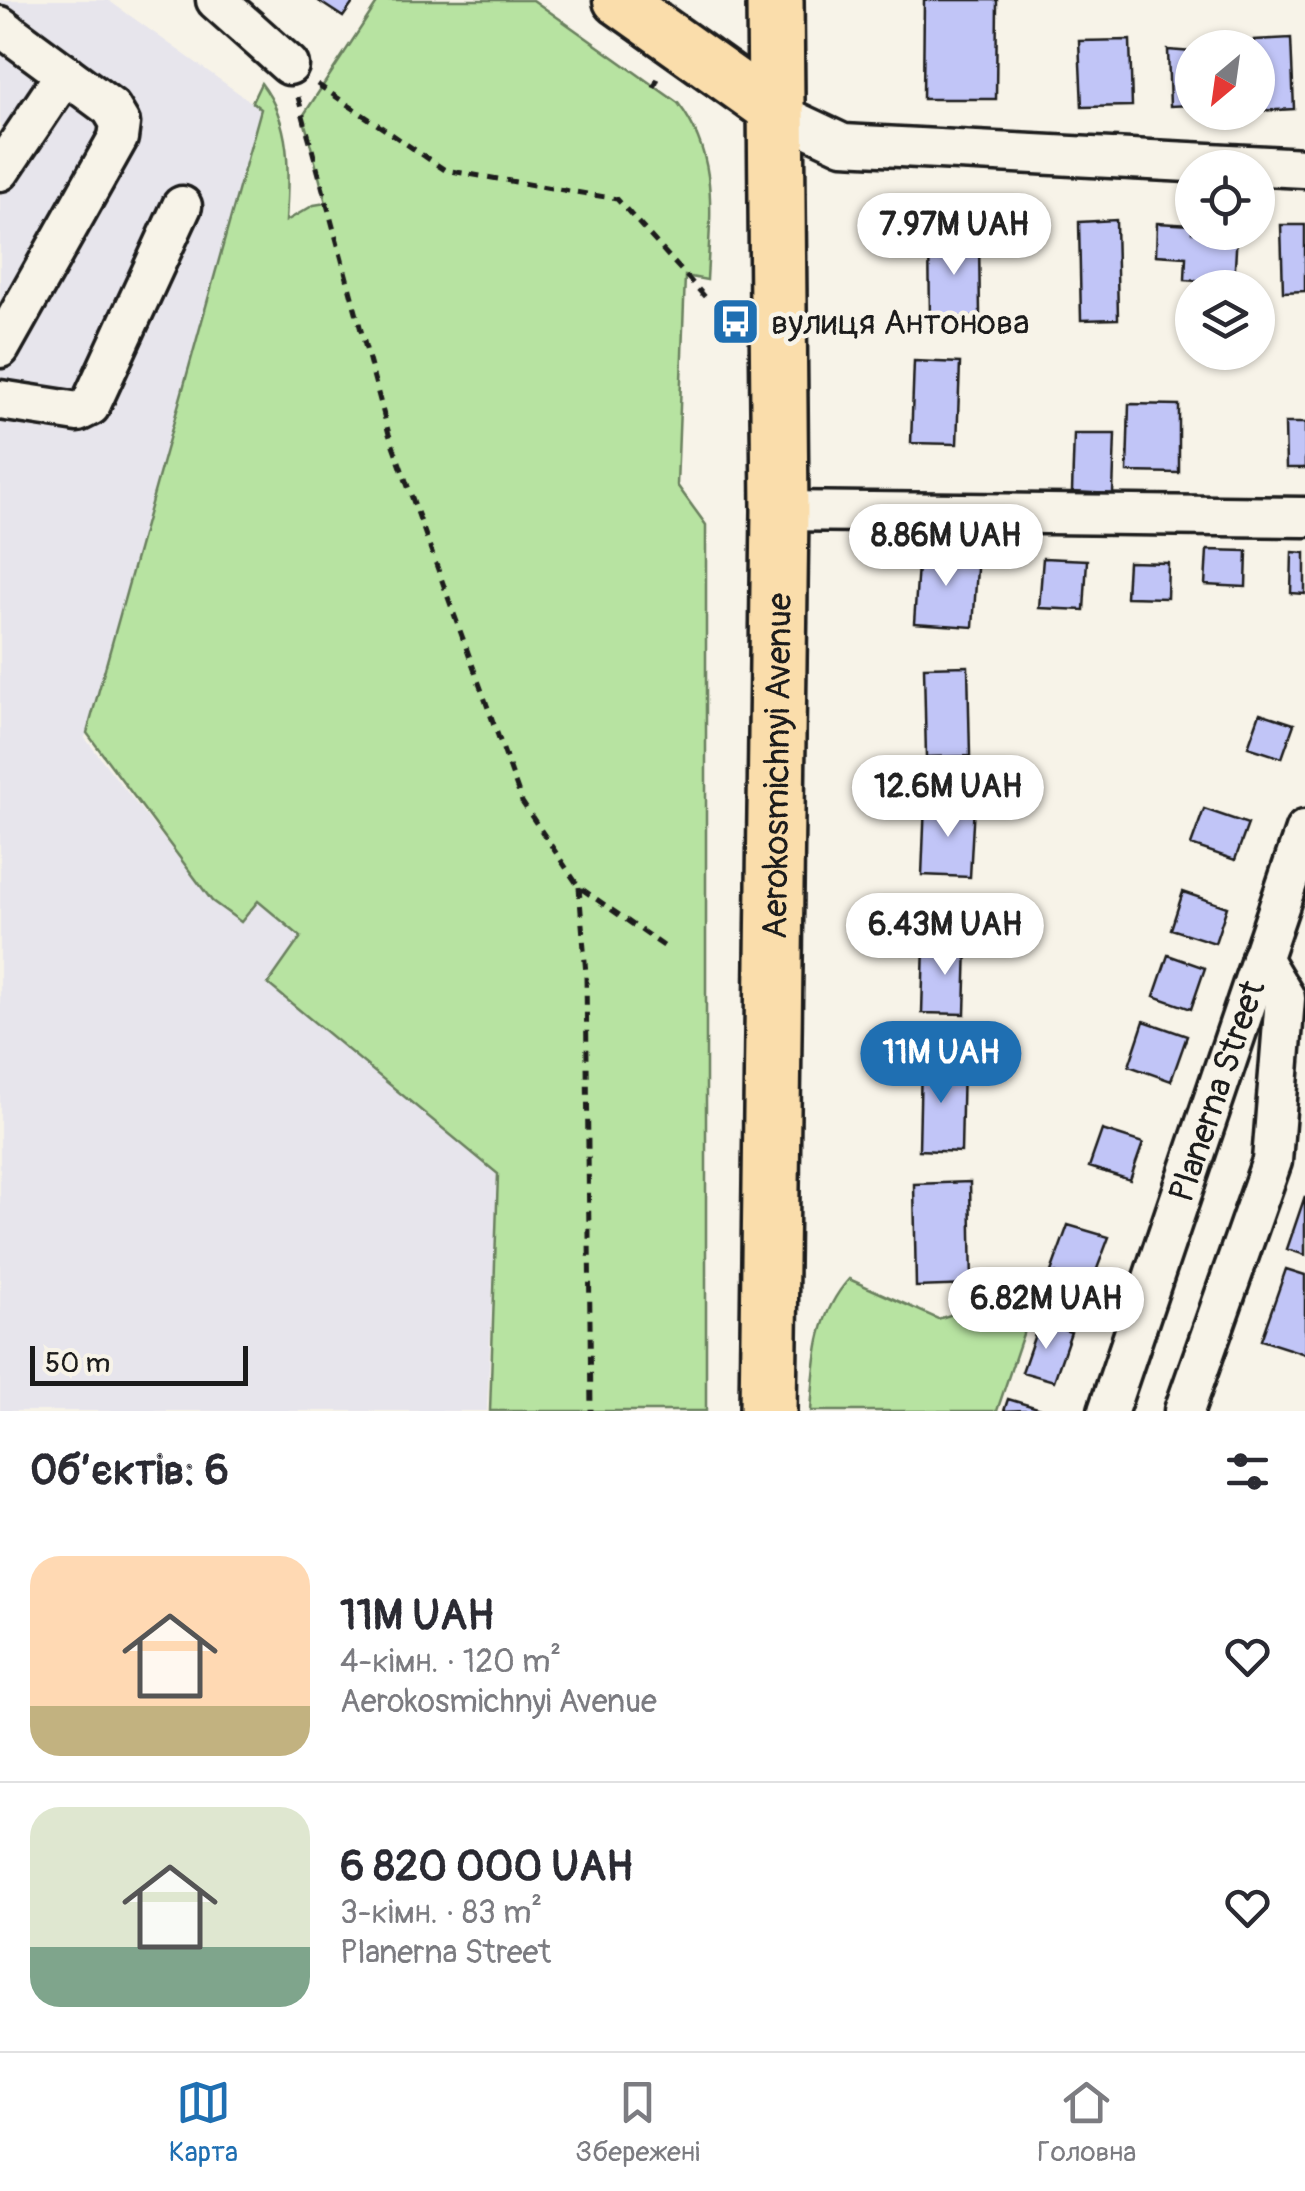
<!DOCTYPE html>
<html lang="uk">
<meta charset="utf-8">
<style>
body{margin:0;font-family:Pangolin,sans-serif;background:#f2f2f3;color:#2b2b33;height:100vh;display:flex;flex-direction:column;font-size:38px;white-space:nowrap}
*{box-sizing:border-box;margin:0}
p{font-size:32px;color:#7c7c81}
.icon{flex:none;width:55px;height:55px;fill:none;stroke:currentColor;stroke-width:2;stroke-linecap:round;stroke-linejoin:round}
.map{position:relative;height:1411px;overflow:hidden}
.side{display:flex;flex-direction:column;background:#fff;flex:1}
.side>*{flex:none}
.needle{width:65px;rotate:209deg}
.controls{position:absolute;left:1175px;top:30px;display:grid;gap:20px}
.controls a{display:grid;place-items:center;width:100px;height:100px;border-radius:50%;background:#fff;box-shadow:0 2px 8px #0004;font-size:50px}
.scale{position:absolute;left:30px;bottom:25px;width:218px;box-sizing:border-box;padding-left:10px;border:5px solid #1c1c1c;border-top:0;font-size:28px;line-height:35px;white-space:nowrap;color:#1c1c1c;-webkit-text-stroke:8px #f7f3e8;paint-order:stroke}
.price{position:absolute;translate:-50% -85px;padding:0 22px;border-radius:35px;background:#fff;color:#222;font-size:32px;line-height:65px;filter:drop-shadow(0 2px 5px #0008)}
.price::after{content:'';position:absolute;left:50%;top:60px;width:30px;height:22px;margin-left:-15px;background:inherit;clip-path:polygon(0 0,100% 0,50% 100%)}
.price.active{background:#1f6fb2;color:#fff}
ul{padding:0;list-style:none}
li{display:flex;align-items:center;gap:30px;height:250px;padding:0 30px}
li+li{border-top:2px solid #e1e1e2}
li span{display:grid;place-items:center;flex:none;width:280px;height:200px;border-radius:30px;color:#555}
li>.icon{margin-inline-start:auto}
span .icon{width:120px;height:120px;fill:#fffc;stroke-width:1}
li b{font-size:42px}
h2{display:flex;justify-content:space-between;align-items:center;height:120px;padding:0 30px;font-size:42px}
.tab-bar{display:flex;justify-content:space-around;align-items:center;height:140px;border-top:2px solid #e1e1e2;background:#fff;font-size:28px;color:#7c7c81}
.tab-bar a{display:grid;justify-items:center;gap:5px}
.tab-bar .active{color:#1f6fb2}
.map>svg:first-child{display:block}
.built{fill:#e7e5ec}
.green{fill:#b7e3a1;stroke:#6a805e;stroke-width:2.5}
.building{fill:#c1c5f7;stroke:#1c1c1c;stroke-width:2.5}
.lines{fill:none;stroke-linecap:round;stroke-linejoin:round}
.minor-casing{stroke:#1c1c1c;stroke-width:45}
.major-casing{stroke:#1c1c1c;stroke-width:55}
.highway-casing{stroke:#1c1c1c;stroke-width:62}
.path{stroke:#1c1c1c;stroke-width:5;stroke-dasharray:10 8;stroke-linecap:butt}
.minor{stroke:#f7f3e8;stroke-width:38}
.major{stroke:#faddab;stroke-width:48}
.highway{stroke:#faddab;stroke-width:55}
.labels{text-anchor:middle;stroke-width:9;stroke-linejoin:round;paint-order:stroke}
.poi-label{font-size:35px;fill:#1c1c1c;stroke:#f7f3e8;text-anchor:start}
.street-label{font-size:35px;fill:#1c1c1c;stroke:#f7f3e8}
</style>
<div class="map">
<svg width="1305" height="1411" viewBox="0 0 1305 1411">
<rect width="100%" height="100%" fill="#f7f3e8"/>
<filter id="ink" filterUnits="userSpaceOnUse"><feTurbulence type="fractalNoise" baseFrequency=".01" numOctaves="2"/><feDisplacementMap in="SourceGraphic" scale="20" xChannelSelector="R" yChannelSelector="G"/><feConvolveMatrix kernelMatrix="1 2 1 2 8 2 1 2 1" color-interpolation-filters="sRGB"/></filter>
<g filter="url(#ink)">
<path class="built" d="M 0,0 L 108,0 L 261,109 L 174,435 L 85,738 L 212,901 L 258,901 L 302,937 L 269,985 L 498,1174 L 487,1411 L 0,1411 Z"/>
<path class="green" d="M 379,0 L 533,0 L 678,103 C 720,158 710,215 707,280 L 685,276 L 677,485 L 706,525 L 706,1411 L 490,1411 L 498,1174 L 268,984 L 301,937 L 258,901 L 241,922 L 212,901 L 87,733 L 261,109 L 252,102 L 261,83 C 292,123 289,173 286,221 L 314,205 L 326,203 L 303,116 Z
M 849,1279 L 938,1319 L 1008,1296 L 1031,1310 L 997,1411 L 811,1411 C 815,1362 815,1317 849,1279 Z"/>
<path class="building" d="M 317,0 L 355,0 L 343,17 Z
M 924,0 L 997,0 L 996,99 L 923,99 Z
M 1291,38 L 1294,109 L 1258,111 L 1258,48 L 1255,48 L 1254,40 Z
M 1130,40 L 1132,106 L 1082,107 L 1079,41 Z
M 1168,50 L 1192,52 L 1192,105 L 1170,106 Z
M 1116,220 L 1118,319 L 1081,320 L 1079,222 Z
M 1157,223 L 1192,225 L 1192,232 L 1237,232 L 1234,284 L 1185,280 L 1186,257 L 1156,255 Z
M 1281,225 L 1305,225 L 1305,291 L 1283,292 Z
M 979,237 L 980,317 L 930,318 L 929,238 Z
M 914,361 L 960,363 L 957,444 L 911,443 Z
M 1129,404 L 1179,405 L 1179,473 L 1127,472 Z
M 1285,423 L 1305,423 L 1305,468 L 1286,468 Z
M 1074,434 L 1115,434 L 1113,494 L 1072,492 Z
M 919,550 L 978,554 L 973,627 L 914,623 Z
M 1207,550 L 1247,551 L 1246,587 L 1205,585 Z
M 1292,552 L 1305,553 L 1305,594 L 1291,593 Z
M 1043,558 L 1087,560 L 1084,610 L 1039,608 Z
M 1128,562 L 1168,563 L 1167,598 L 1126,597 Z
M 968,666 L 970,756 L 926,757 L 924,667 Z
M 1260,713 L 1294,724 L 1282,758 L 1248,747 Z
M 925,803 L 974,805 L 970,877 L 922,875 Z
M 1204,809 L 1248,824 L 1235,860 L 1191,845 Z
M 1183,892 L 1227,907 L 1215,943 L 1171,929 Z
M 924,943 L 967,944 L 965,1014 L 922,1013 Z
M 1168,955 L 1205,968 L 1191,1009 L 1154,996 Z
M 1144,1021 L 1187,1036 L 1171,1081 L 1129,1066 Z
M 921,1061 L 963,1062 L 961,1152 L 919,1150 Z
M 1102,1130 L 1143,1143 L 1130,1180 L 1089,1167 Z
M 970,1182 L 972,1285 L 916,1287 L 914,1184 Z
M 1305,1196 L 1305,1255 L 1287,1249 Z
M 1068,1225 L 1109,1237 L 1091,1285 L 1051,1272 Z
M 1286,1269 L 1305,1275 L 1305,1354 L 1261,1340 Z
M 1039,1323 L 1071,1332 L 1054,1381 L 1022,1372 Z
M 1008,1399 L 1041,1409 L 1004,1411 Z"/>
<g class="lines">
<defs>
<g id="minor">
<path d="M 216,0 L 289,65"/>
<path d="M 0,26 L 111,108 L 120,123 L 118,138 L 0,348"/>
<path d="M 777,113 L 843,144 L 1305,168"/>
<path d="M 0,171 L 65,74"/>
<path d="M 0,400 L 78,412 L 90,406 L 182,206"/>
<path d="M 780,511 L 1305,517"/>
<path id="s1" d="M 1108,1411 L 1305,830"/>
<path d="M 1184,1411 L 1272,1161 L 1285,998 L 1261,958"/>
</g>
<path id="major" d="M 618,0 L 777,113"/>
<g id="highway">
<path id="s2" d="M 768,1411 L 780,511 L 775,0"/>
</g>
</defs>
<use href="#minor" class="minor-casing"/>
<use href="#major" class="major-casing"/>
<use href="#highway" class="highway-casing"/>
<path class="path" d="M 317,84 L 445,170 L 617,199 L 706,298
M 654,88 L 660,73
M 298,97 L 389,434 L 522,802 L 579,887 L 668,949
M 579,887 L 586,974 L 591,1411"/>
<use href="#minor" class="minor"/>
<use href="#major" class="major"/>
<use href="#highway" class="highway"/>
</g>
</g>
<defs>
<symbol id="bus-square" viewBox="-11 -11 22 22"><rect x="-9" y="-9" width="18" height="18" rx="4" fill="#1f6fb2" stroke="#f7f3e8"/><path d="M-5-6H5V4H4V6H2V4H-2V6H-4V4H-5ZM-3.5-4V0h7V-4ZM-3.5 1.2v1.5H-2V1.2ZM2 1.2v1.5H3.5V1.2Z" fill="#fff"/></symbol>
</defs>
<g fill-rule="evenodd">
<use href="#bus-square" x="708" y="294" width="55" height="55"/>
</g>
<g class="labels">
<g class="poi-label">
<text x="771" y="334">вулиця Антонова</text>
</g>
<g class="street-label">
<text dy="12" stroke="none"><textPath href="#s2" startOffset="645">Aerokosmichnyi Avenue</textPath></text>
<text dy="12" stroke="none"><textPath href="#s1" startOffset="338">Planerna Street</textPath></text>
</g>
</g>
</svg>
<div class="controls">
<a><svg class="needle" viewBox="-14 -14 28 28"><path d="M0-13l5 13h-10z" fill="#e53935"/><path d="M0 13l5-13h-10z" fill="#7c7c81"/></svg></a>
<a><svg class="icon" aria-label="locate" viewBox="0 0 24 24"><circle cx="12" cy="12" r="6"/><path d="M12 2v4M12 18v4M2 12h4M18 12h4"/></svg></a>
<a><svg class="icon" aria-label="layers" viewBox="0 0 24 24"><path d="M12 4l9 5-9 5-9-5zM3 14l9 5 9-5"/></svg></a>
</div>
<div class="scale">50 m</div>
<b class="price" style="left:954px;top:278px">7.97M UAH</b>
<b class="price" style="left:946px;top:589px">8.86M UAH</b>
<b class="price" style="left:948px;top:840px">12.6M UAH</b>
<b class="price" style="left:945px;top:978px">6.43M UAH</b>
<b class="price active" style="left:941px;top:1106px">11M UAH</b>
<b class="price" style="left:1046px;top:1352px">6.82M UAH</b>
</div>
<section class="side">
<h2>Об’єктів: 6<svg class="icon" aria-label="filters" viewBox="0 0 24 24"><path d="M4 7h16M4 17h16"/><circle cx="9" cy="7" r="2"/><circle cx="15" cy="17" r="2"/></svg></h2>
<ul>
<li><span style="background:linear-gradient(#ffd9b3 75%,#c2b280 0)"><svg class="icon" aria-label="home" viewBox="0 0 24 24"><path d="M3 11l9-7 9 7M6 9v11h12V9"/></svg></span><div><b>11M UAH</b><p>4-кімн. · 120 m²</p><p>Aerokosmichnyi Avenue</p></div><svg class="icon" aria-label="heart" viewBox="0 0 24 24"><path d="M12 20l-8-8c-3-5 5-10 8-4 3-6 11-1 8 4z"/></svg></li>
<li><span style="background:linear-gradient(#dfe7d0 70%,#7fa58c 0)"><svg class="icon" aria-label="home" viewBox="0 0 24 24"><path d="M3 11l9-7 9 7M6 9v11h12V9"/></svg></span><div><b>6 820 000 UAH</b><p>3-кімн. · 83 m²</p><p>Planerna Street</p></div><svg class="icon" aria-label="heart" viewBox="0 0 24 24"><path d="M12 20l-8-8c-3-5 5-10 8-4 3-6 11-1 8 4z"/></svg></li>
</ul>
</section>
<nav class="tab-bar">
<a class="active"><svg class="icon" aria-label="map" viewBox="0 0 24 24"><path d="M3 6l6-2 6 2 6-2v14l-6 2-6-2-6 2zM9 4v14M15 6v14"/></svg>Карта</a>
<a><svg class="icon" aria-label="saved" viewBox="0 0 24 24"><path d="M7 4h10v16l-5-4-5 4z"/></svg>Збережені</a>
<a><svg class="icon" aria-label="home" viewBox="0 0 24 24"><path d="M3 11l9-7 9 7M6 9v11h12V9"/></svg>Головна</a>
</nav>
